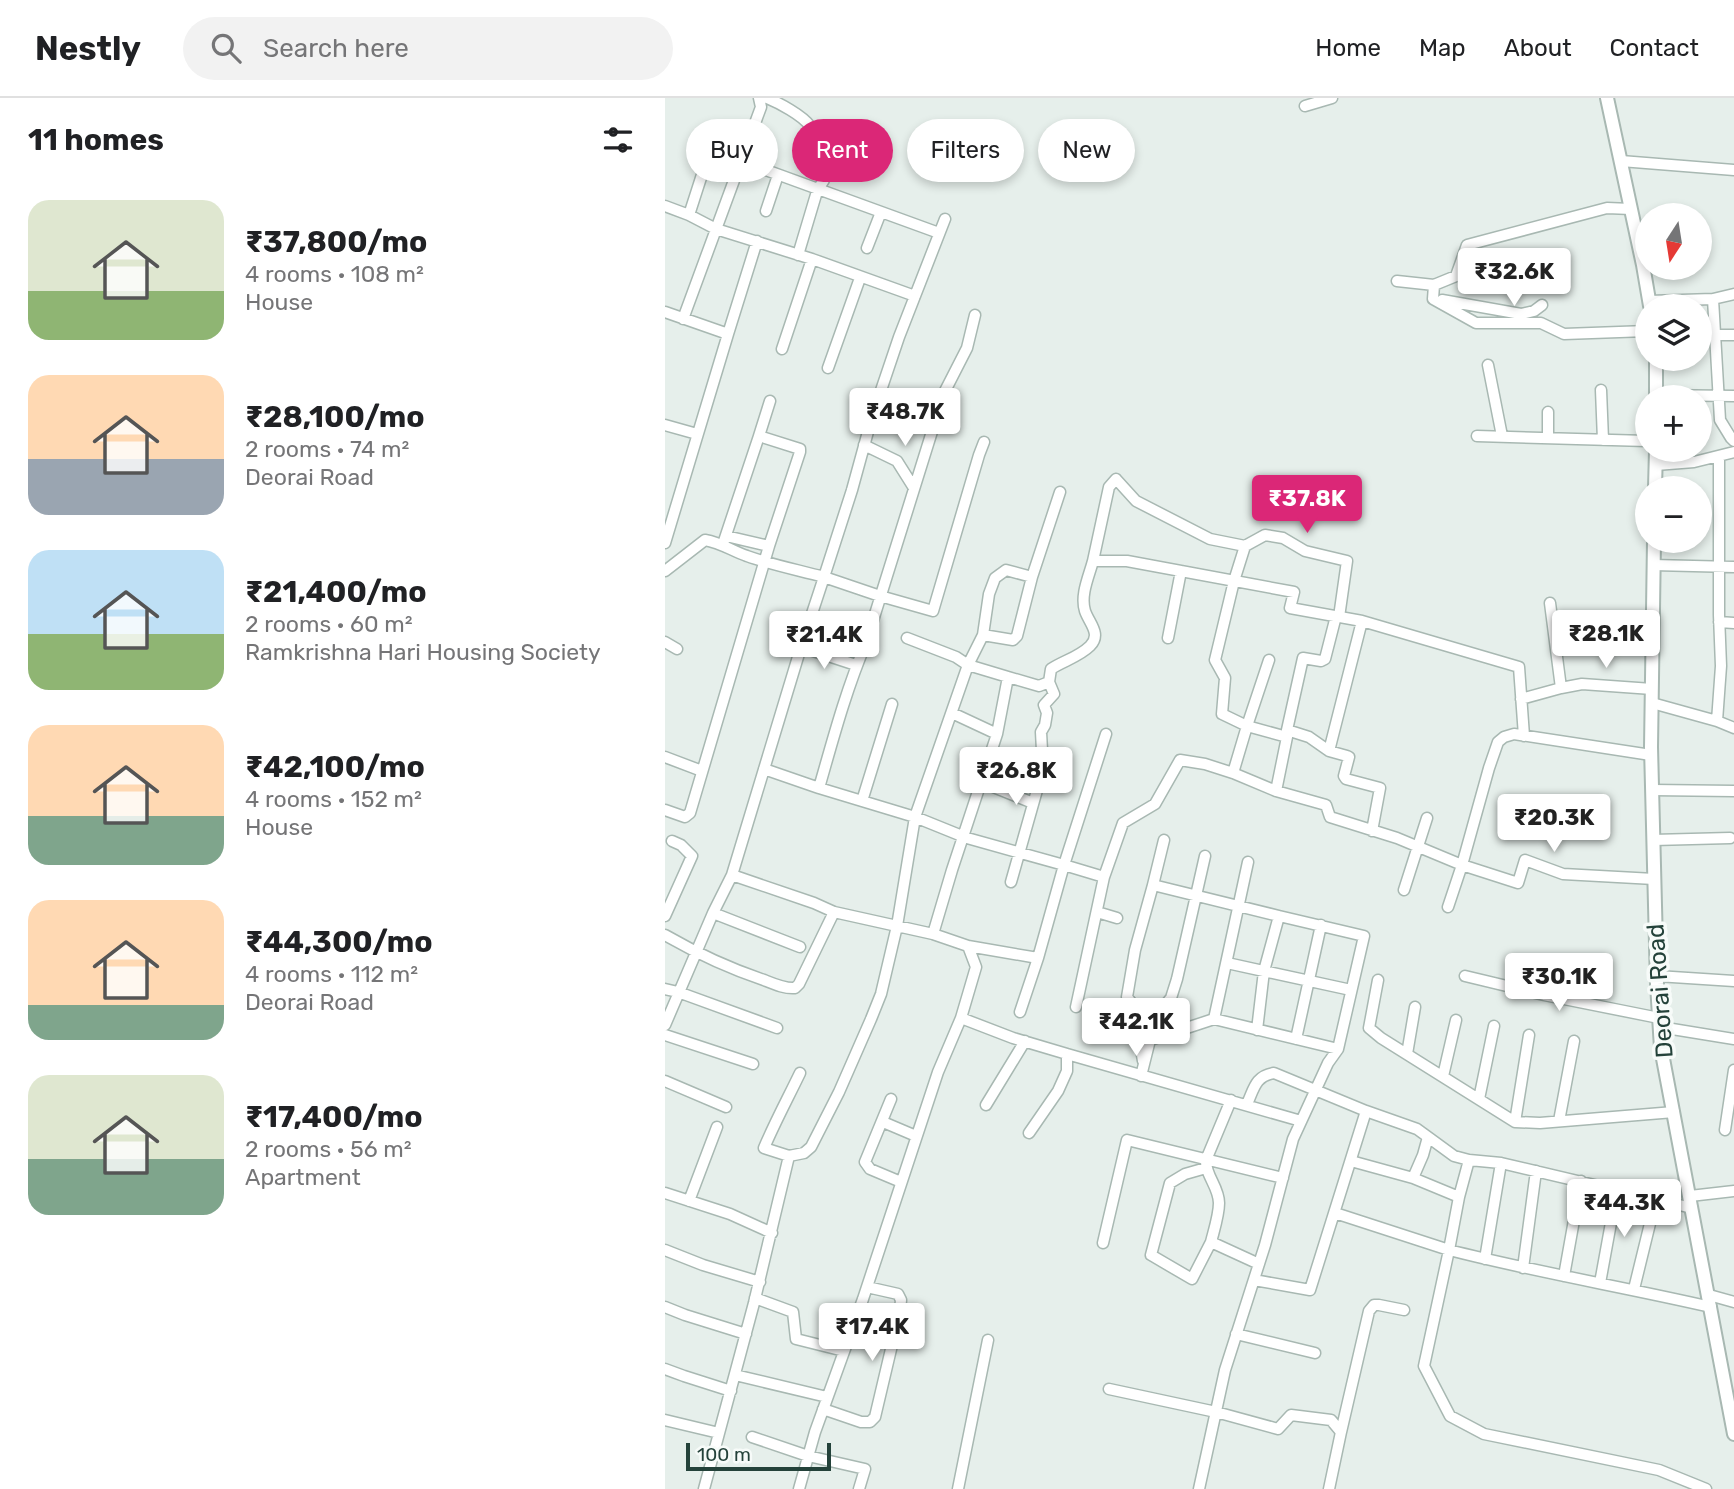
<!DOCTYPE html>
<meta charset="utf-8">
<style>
body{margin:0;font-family:Rubik,sans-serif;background:#f2f2f2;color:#202124;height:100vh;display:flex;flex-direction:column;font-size:26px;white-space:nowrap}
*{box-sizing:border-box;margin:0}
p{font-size:23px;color:#757577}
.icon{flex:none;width:38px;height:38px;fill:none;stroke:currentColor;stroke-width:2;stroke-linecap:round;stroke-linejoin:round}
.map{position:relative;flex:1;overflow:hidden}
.panel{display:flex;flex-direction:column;background:#fff;width:665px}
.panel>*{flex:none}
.hud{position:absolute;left:21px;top:21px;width:665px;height:63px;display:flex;gap:14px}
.needle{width:46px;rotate:192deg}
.buttons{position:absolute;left:970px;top:105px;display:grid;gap:14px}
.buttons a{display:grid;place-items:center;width:77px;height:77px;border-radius:50%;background:#fff;box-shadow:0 4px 10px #0003;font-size:35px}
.scale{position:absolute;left:21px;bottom:18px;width:145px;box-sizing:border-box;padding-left:7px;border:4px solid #24423a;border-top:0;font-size:19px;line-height:24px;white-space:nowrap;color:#24423a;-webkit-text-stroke:5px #f7fbf9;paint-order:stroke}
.price{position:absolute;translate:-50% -60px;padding:0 16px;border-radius:7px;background:#fff;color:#222;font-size:23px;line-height:46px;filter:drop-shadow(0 2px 4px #0008)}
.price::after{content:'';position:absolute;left:50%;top:42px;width:21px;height:16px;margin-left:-10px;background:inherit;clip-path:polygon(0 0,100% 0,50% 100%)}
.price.active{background:#db2777;color:#fff}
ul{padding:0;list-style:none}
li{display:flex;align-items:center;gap:21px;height:175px;padding:0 28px}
li span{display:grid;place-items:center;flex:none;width:196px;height:140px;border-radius:21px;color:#555}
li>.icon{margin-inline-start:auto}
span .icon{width:84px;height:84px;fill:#fffc;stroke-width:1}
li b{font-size:30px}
h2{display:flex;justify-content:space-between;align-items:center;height:84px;padding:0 28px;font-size:30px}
.tag{padding:0 24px;border-radius:32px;background:#fff;box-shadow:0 4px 10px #0003;font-size:24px;line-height:63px}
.tag.active{background:#db2777;color:#fff}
header{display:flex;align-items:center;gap:42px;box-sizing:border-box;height:98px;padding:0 35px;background:#fff;border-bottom:2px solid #e0e0e0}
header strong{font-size:33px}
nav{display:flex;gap:38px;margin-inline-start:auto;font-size:24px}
.search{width:490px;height:63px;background:#f2f2f2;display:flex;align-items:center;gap:18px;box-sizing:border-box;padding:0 24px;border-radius:38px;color:#757577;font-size:26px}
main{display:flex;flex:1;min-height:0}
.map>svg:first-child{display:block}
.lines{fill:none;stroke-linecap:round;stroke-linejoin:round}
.minor-casing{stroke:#a8b8b2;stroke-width:13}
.tertiary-casing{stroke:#a8b8b2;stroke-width:16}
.minor{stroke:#fff;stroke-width:10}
.tertiary{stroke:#fff;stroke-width:12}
.labels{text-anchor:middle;stroke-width:7;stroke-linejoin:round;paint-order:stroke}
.street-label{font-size:24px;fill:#24423a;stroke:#f7fbf9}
</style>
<header>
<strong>Nestly</strong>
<div class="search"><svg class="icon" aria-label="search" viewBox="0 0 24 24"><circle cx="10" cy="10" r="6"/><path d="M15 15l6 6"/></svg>Search here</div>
<nav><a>Home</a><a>Map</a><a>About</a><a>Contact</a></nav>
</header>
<main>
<section class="panel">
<h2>11 homes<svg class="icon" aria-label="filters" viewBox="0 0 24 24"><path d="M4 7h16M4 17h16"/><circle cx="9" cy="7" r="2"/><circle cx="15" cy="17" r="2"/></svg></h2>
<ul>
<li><span style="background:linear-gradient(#dfe7d0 65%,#8fb573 0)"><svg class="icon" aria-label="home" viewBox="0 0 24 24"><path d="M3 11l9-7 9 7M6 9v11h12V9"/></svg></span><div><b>₹37,800/mo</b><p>4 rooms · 108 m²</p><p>House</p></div></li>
<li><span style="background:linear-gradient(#ffd9b3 60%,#9aa5b1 0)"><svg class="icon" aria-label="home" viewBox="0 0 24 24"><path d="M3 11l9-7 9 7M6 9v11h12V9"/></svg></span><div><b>₹28,100/mo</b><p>2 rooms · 74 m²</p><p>Deorai Road</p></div></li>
<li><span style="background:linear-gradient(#bfe0f5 60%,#8fb573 0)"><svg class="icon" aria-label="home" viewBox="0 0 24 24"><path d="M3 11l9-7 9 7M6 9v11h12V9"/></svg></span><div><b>₹21,400/mo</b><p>2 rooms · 60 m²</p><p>Ramkrishna Hari Housing Society</p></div></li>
<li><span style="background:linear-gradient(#ffd9b3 65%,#7fa58c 0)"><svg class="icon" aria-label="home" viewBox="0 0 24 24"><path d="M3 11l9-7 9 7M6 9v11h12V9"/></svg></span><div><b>₹42,100/mo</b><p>4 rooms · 152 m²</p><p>House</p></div></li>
<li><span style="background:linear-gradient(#ffd9b3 75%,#7fa58c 0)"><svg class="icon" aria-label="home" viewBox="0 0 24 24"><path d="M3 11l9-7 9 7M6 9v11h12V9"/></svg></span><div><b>₹44,300/mo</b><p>4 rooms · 112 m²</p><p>Deorai Road</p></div></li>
<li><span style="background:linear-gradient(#dfe7d0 60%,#7fa58c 0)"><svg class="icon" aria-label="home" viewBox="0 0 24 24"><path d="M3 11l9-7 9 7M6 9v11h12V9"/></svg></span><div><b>₹17,400/mo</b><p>2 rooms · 56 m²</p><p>Apartment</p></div></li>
</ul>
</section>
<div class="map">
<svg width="1069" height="1391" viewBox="0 0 1069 1391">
<rect width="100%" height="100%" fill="#e6efeb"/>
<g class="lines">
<defs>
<path id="minor" d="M 102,0 C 114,5 137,17 145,28 C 152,36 162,66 161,76 C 160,82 157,86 153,90 L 133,157
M 640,8 L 667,0
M 956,63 L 1069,72
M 0,108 L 24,117 L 51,131 L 147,161 L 250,198
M 101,113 L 113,77
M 24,117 L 43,58 L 54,55 L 274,135
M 202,150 L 216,114
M 732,183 L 769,187 L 768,201 L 811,225 L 876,225 L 899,236 L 982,233
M 769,187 L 791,178 L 802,147 L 942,110 L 966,111
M 1048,201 L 1055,322 L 1066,340 L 1069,343
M 777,202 L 856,216 L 869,213 L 877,207
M 984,203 L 1048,201 L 1069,196
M 0,214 L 63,236 L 0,445
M 18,221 L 96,9 L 94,0
M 63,236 L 92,143
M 1051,237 L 1069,237
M 117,251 L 147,161
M 823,267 L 837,338
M 163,270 L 195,180
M 936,292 L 938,342
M 991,297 L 1069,298
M 883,314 L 883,340
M 0,327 L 32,336
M 94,338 L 105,303
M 812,338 L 982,343
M 199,347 L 232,363 L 249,390
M 991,367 L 1029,364 L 1069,354
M 61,438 L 104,448
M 428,463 L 444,389 L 451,381 L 471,403 L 545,441 L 580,448
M 988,467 L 1069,469
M 0,473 L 40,442 C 57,445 67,453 82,458 C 107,467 133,472 159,479 L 187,392 L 207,319 L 234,239 L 280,121
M 885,505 L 896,590
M 671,518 L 660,561 L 656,563 L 638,560 L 622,632 L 644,639 L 664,653 L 682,658 L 684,659 L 679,678 L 681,681 L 715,690 L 707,733
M 145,522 L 165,524 L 201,545 C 181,592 168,641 154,690
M 1054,524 L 1069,525
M 318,537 L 324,496 L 330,480 L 341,472 L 367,479
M 242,540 L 291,559 L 303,567 L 250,719 L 232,828 L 268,836 L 303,848 L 373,860
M 503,540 L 516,473
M 0,544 L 12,551
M 201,545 L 279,295 L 302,250 L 310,217
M 136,549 L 191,567
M 604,562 L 582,628 L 557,616 L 560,580 L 550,562 L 569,483 L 580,448 L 600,437 L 618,440 L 640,453 L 682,463 L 674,519
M 343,579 L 374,588 L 384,584 L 386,571 C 398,563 414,559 425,548 C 437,536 424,525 420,513 C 415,497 424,478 428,463 L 462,463 L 629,494 L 625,510 L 697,523 L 854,569 L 859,638
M 856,601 L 896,590 L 917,586 L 987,591
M 987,605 L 1052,623 L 1056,568 L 1054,517 L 1054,359
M 287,615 L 332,636
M 1052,623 L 1069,630
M 622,632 L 622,639 L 582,628 L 568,675 L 611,693 L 661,707 L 665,719 L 732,740 L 797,767 L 853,785 L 860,762 L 898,776 L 989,781
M 664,653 L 697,523
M 0,659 L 37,673
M 99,671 L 154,690 L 250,719 L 302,740 L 399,767 L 373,860 L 355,914
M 316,684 L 368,705
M 987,692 L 1069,693
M 611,693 L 622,639
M 197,703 L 227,606
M 0,712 L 20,719 L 25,715 L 104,448 L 135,354 L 135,351 L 94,338 L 58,446
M 988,742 L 1065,740
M 540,758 L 512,881 L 506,900 L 495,913 L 469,908 L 462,899 L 470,852 L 488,787 L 614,818 L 599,873 L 592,932
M 67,777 L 149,805 L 169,814 L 232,828 L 216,896 L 206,921 L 174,994 L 146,1049 L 139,1055 L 124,1058
M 439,779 L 458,725 L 490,706 L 515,662 L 540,666 L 568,675
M 346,784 L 378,671 L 376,634 L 380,627 L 382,615 L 379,607 L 389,596 L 384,584
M 488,787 L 499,742
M 739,792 L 762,720
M 783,809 L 797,767 L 824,670 L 833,644 L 839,639 L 849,636 L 986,657
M 432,814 L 452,820
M 48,815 L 135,849
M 0,818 L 27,758 L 16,747 L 7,743
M 268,836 L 287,772 L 332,636 L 343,579 L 303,567 L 318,537 L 348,542 L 352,538 L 367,479 L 395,394
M 0,837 C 33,856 63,870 99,882 C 109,886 120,891 130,890 L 134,886 L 169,814
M 562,865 L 686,892
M 800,878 L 879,897 L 994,920
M 992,878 L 1069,883
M 713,882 L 704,930 L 716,940 L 850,1024 L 875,1025 L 1009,1014
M 0,891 L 13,894 L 112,930
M 469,908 L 478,963
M 411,909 L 439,779 L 399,767 L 441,636
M 296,920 L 348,940 L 402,956
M 549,921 L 583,764
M 0,927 L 48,815 L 67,777 L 136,549 L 159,479 L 215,498 L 268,513 L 314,357 L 319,344
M 995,929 L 1069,941
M 0,937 L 88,966
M 631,941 L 656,827
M 485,942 L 549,921 L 673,951
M 742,956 L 750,909
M 476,978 L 485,942 L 495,913
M 778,978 L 791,922
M 0,983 L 61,1009
M 226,1001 L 200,1064 L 205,1071 L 236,1084
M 814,1001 L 829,928
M 566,1002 L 541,1062 C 540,1077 554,1089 554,1105 C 554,1117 549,1132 546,1144 L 594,1166
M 582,1006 C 589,991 590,978 609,975 L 701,1013 L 752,1031 L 763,1039
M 321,1007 L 360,943
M 894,1023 L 909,943
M 218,1024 L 251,1038
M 850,1024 L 864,937
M 1060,1032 L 1069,972
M 364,1035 L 393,993 L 402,973 L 402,956 L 636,1023
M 804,1062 L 794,1099 L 784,1152 C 870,1174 959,1189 1046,1209
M 686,1063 L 748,1080 L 758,1057 L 763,1039 L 789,1058 L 804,1062 L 836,1065 L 1027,1110
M 541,1070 L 520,1076 L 505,1085 L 486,1157 L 527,1181 L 546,1144
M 748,1080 L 794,1099
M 0,1095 L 65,1116 L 107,1135
M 1025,1098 L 1069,1093
M 24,1103 L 52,1029
M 670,1115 L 784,1152 L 759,1268 L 785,1318 L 819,1336 L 994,1372 L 1041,1391
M 438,1145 L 462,1042 L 618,1080
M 0,1152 L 38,1167 L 95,1184
M 820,1161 L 836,1065
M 858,1170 L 871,1073
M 899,1178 L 916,1083
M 589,1182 L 645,1192 L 701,1013
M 935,1185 L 952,1092
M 969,1191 L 991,1101
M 1044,1197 L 1069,1204
M 90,1200 L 128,1214 L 131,1241 L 179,1253
M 0,1209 L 20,1217 L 81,1236
M 571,1236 L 650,1255
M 0,1271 L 19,1278 L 66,1293
M 70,1277 L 162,1299
M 444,1291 L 551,1314 L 613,1331 L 626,1317 L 666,1322 L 676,1334 L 664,1391
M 158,1311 L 196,1324 L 205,1324 L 210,1319 L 235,1213 L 236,1202 L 233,1196 L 202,1189
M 0,1322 L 54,1335
M 676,1334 L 704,1213 L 709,1207 L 714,1207 L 739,1212
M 87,1339 L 143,1358 L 200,1371 L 194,1391
M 39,1391 L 89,1205 L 124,1058 L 99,1050 C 110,1024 123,1000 135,975
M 134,1391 L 150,1334 L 198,1201 L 273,974 L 296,920 L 311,869 L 303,848
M 293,1391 L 323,1242
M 534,1391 L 560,1272 L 600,1147 L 628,1041 L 663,965 L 673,951 L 699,838 L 614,818"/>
<path id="tertiary" d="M 942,0 L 978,167 L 985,208
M 991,261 L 991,299
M 990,390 L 991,352
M 989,443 L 986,649 L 992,886 L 996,950 L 1069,1336"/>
</defs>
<use href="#minor" class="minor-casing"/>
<use href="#tertiary" class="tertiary-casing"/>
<use href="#minor" class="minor"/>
<use href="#tertiary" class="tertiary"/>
</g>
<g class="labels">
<g class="street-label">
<text transform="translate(995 893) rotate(-94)" y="8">Deorai Road</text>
</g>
</g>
</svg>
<div class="buttons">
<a><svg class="needle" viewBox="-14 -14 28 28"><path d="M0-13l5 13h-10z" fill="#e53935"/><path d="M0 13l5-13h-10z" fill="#757577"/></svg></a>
<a><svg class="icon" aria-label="layers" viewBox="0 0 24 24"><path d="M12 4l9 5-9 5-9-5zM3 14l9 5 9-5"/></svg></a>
<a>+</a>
<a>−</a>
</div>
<div class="scale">100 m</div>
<b class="price" style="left:849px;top:210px">₹32.6K</b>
<b class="price" style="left:240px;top:350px">₹48.7K</b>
<b class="price active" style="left:642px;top:437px">₹37.8K</b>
<b class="price" style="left:941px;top:572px">₹28.1K</b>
<b class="price" style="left:159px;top:573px">₹21.4K</b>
<b class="price" style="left:351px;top:709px">₹26.8K</b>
<b class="price" style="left:889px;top:756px">₹20.3K</b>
<b class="price" style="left:894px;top:915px">₹30.1K</b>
<b class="price" style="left:471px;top:960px">₹42.1K</b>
<b class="price" style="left:959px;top:1141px">₹44.3K</b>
<b class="price" style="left:207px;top:1265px">₹17.4K</b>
<div class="hud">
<a class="tag">Buy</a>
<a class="tag active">Rent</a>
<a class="tag">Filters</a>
<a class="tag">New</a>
</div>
</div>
</main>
